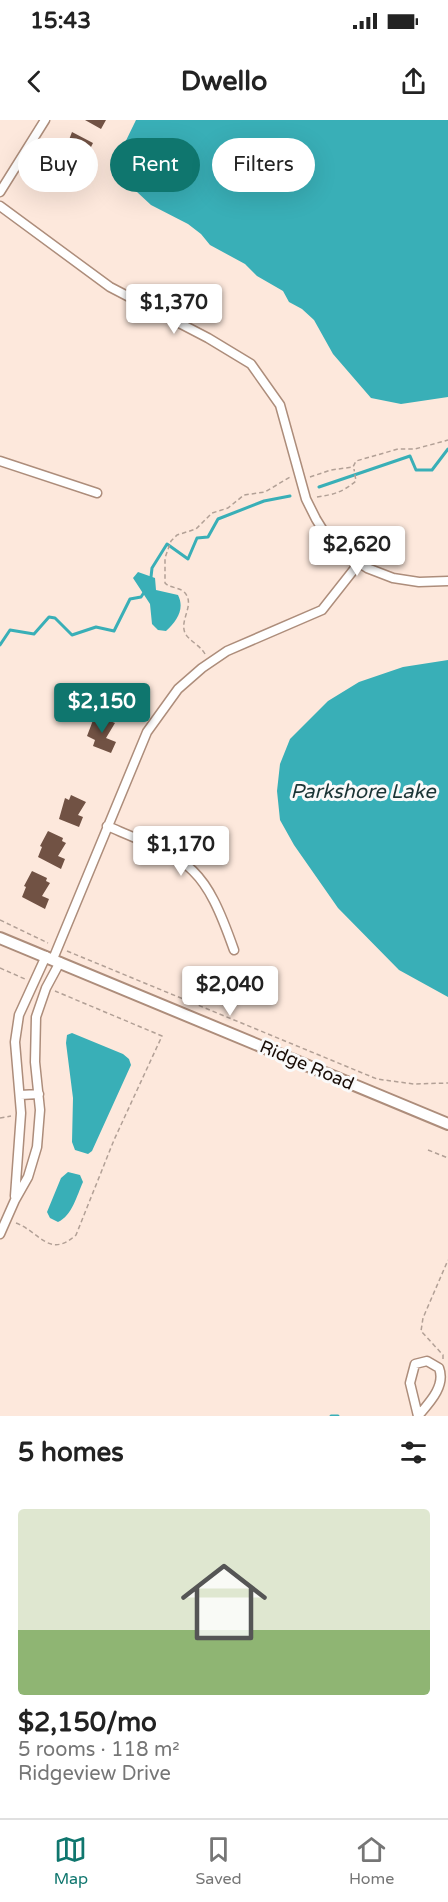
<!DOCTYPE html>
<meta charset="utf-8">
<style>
body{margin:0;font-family:"Varela Round",sans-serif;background:#f2f2f2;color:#222;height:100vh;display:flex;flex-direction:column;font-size:22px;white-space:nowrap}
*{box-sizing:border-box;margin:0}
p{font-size:20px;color:#767676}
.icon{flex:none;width:33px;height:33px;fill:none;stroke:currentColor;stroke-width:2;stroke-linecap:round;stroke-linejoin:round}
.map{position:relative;height:1296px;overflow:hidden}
.sheet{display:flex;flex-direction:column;background:#fff;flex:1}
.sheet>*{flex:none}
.top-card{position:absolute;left:18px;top:18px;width:412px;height:54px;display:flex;gap:12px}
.price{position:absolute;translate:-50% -51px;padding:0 14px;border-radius:6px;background:#fff;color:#222;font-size:20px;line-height:39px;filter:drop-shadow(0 2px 3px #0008)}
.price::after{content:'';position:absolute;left:50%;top:36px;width:18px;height:14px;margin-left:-9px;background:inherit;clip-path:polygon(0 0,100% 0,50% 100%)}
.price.selected{background:#0f766e;color:#fff}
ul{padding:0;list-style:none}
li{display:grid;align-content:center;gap:12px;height:318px;padding:0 18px}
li+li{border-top:2px solid #e0e0e0}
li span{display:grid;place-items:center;height:186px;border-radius:6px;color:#555}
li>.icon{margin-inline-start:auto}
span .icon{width:108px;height:108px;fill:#fffc;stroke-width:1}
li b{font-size:26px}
h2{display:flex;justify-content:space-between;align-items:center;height:72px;padding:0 18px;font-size:26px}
.chip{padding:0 21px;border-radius:27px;background:#fff;box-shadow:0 6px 24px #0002;font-size:21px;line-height:54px}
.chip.selected{background:#0f766e;color:#fff}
.status{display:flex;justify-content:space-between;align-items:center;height:42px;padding:0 30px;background:#fff;direction:ltr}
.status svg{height:16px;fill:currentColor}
header{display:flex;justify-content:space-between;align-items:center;height:78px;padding:0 18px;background:#fff;font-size:27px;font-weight:800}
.tab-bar{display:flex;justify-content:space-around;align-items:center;height:84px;border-top:2px solid #e0e0e0;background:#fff;font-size:16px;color:#767676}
.tab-bar a{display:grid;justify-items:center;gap:3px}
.tab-bar .selected{color:#0f766e}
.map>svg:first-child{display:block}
.water{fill:#39afb7}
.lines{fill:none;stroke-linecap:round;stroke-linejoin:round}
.stream{stroke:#39afb7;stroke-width:3}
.building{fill:#715244}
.minor-casing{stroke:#ad8d7b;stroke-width:11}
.tertiary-casing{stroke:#ad8d7b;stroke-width:14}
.path{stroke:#b2a096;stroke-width:1.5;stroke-dasharray:4.5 3;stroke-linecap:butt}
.minor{stroke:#fff;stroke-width:8}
.tertiary{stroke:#fff;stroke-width:10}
.labels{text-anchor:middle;stroke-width:6;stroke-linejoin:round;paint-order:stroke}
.street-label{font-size:18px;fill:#190d07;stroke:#fafafa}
.water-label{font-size:20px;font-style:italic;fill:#1b3536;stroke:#fafafa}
</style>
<div class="status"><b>15:43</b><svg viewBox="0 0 49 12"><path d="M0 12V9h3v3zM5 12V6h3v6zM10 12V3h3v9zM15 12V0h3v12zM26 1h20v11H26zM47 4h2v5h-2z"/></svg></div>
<header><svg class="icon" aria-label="back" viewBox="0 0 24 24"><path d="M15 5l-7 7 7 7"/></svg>Dwello<svg class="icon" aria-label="share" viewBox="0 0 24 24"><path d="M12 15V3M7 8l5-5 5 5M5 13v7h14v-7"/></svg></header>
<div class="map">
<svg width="448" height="1296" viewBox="0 0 448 1296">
<rect width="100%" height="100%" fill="#fde8dc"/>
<path class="water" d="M 136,0 L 448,0 L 448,277 L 401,284 L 371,278 L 333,234 L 314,200 L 302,189 L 289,182 L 283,171 L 257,156 L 245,144 L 210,125 L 201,114 L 188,104 L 151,85 L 123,59 L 118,37 Z
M 138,452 L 155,458 L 156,470 L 178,475 C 185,489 177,501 166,511 L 158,510 L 152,504 L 150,484 L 133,458 Z
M 448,540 L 448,877 L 399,850 L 338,788 L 294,725 L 280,700 L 277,671 L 280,644 L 290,619 L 328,581 L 359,562 L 403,547 Z
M 72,913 L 123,934 L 129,939 L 131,945 L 92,1031 L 88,1034 L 75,1030 L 72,1022 L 73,978 L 66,923 L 67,915 Z
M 68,1052 L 80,1055 L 83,1062 C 77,1075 72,1096 58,1102 L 50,1098 L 47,1092 L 61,1058 Z"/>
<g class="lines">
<path class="stream" d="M 319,367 L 410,336 L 416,350 L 432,350 L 448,329
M 151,457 L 152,448 L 167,424 L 188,439 L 197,418 L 208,417 L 218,399 L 264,381 L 290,376
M 0,525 L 10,510 L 34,514 L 49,497 L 55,498 L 72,515 L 96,507 L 114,511 L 130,479 L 141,477 L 145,471
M 331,1296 L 338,1296"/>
</g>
<path class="building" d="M 85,0 L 106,0 L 101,9 Z
M 72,12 L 93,23 L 83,43 L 81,42 L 78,46 L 55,32 L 61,22 L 67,25 Z
M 95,595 L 115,603 L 106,618 L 116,622 L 111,633 L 93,626 L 95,620 L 87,616 Z
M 71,675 L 86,682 L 78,695 L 83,697 L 79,707 L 59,699 L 65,678 L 69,680 Z
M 48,711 L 63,718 L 62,721 L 66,723 L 58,736 L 65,739 L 61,749 L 38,737 L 42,727 L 40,726 Z
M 32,751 L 47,758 L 46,761 L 50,763 L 42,776 L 49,779 L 45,789 L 22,777 L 26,767 L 24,766 Z"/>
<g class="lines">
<defs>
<path id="minor" d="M 0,72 L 45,0
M 0,86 L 110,167 L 208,218 L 251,244 L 280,285 L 306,379 L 316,399 L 324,412 L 347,435 L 367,448 L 393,458 L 419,462 L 448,461
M 0,341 L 97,373
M 107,706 C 190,741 203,742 234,830
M 53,839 L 147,612 L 178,569 L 202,548 L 227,531 L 322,490 L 359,443
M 20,975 L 39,974
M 15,1076 L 21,993 L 15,922 L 19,895 L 46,836
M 0,1114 L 15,1080 L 28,1057 L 37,1027 L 40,990 L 35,942 L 36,897 L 46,868 L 60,842
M 418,1296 L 410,1263 L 415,1244 L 427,1241 L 439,1248 C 446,1266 429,1283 418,1296"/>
<path id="tertiary" d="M 0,818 L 448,1004"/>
</defs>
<use href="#minor" class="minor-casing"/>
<use href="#tertiary" class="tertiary-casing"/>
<path class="path" d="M 310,357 L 331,350 L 353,347 L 356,341 L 398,329 L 415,329 L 448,320
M 317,377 C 335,374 341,373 356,361 L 354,349
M 205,534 C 200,525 189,521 185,513 C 179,499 197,483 183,471 C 177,467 170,468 165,463 L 165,438 L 171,421 L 177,415 L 196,409 L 212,393 L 228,388 L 244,375 L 265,372 L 290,357
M 0,800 L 48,823
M 67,831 L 377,959 L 414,964 L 448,963
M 0,848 L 25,859
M 0,998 L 11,996
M 428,1030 L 448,1038
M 16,1103 C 40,1112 49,1139 76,1115 L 114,1020 L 162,916 L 55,871
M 443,1239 L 443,1235 L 421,1211 L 423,1198 L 448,1140"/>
<use href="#minor" class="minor"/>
<use href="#tertiary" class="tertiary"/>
</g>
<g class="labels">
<g class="street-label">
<text transform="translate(307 945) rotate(23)" y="6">Ridge Road</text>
</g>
<g class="water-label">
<text x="363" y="678">Parkshore Lake</text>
</g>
</g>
</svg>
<b class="price" style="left:174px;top:215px">$1,370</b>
<b class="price" style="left:357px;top:457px">$2,620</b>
<b class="price selected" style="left:102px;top:614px">$2,150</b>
<b class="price" style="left:181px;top:757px">$1,170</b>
<b class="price" style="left:230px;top:897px">$2,040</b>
<div class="top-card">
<a class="chip">Buy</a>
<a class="chip selected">Rent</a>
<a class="chip">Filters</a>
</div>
</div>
<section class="sheet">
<h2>5 homes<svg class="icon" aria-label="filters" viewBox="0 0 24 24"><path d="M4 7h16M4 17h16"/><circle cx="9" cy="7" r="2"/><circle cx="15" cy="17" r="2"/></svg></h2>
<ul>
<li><span style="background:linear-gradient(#dfe7d0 65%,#8fb573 0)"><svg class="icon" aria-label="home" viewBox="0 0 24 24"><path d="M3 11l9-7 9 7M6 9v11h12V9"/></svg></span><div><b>$2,150/mo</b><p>5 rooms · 118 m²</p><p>Ridgeview Drive</p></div></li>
</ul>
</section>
<nav class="tab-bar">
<a class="selected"><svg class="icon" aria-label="map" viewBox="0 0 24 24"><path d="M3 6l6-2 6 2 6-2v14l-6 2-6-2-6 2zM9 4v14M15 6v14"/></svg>Map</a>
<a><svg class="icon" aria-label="saved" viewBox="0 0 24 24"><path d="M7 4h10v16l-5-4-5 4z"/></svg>Saved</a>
<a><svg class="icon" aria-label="home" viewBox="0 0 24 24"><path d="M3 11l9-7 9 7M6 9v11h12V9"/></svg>Home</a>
</nav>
